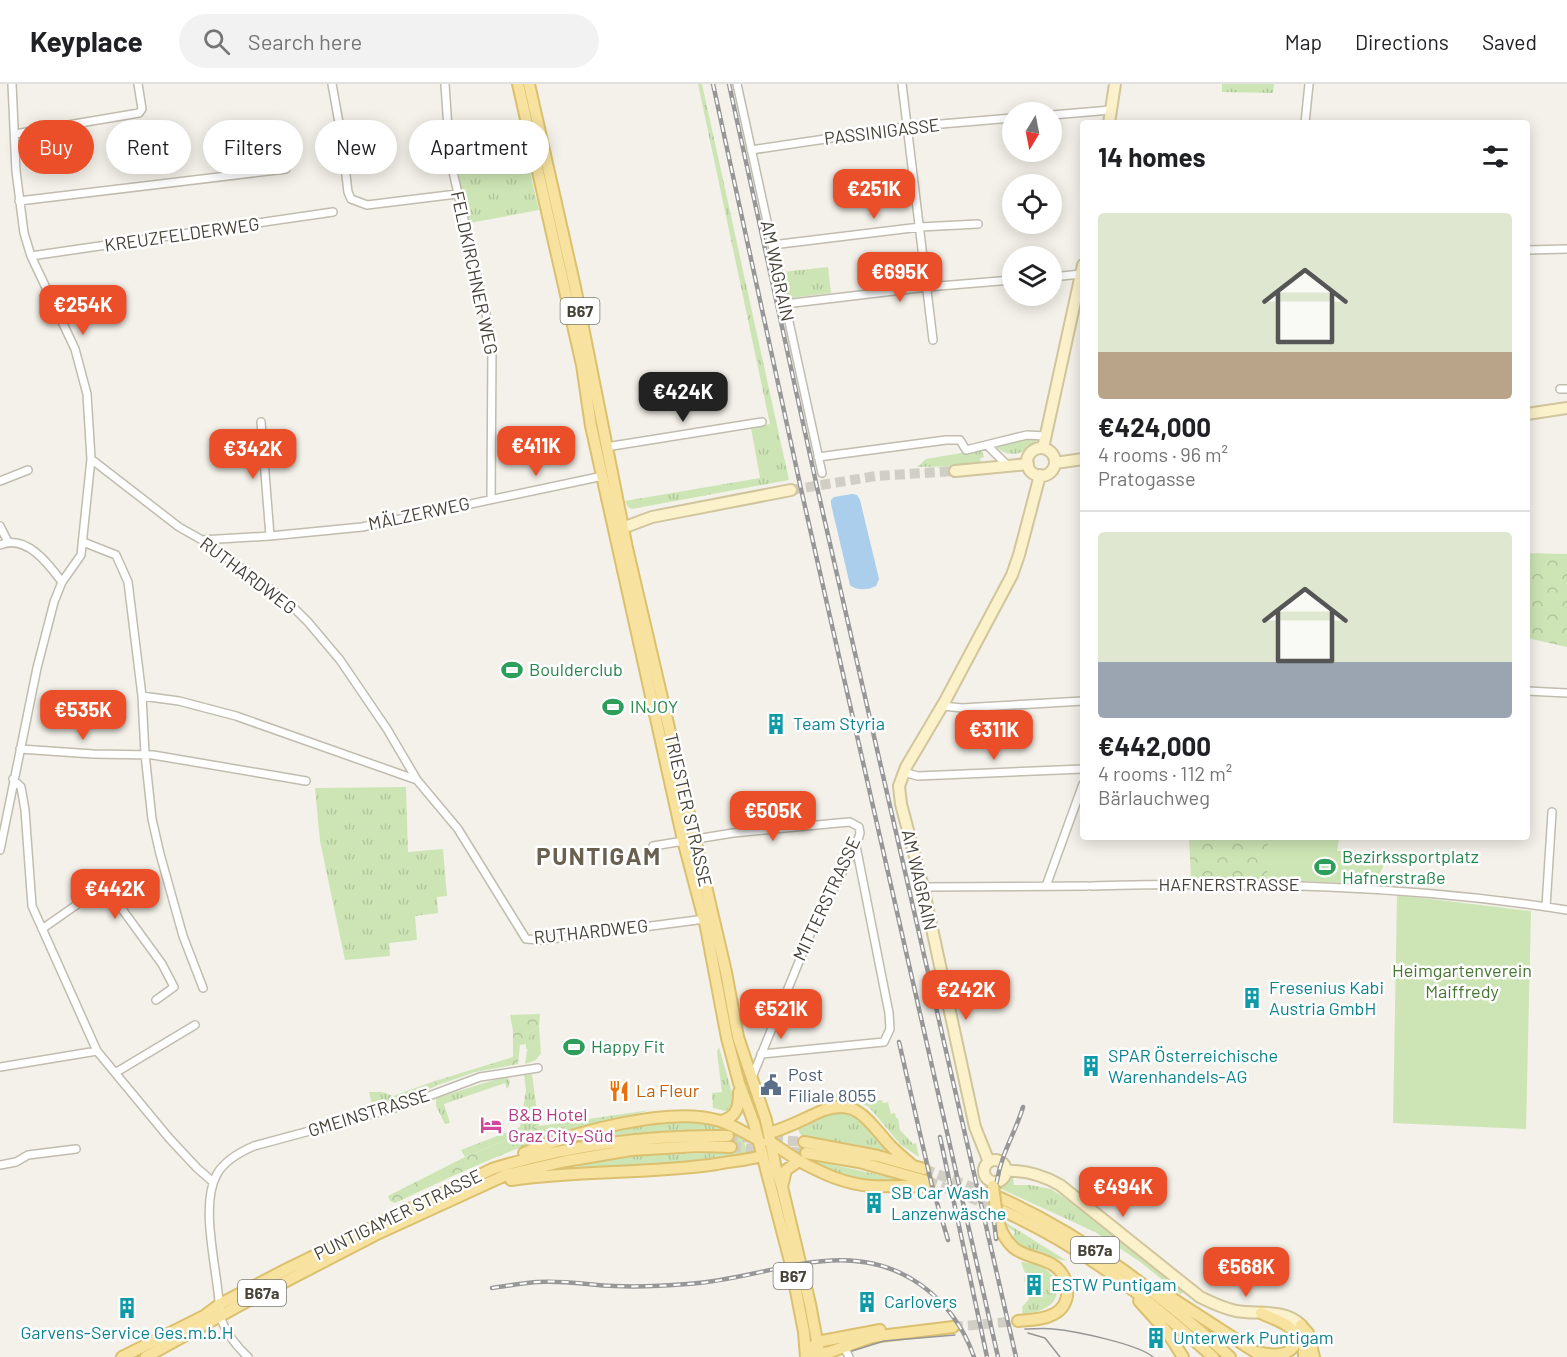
<!DOCTYPE html>
<meta charset="utf-8">
<style>
body{margin:0;font-family:Barlow,sans-serif;background:#f2f2f2;color:#202124;height:100vh;display:flex;flex-direction:column;font-size:22px;white-space:nowrap}
*{box-sizing:border-box;margin:0}
p{font-size:20px;color:#757577}
.icon{flex:none;width:33px;height:33px;fill:none;stroke:currentColor;stroke-width:2;stroke-linecap:round;stroke-linejoin:round}
.map{position:relative;flex:1;overflow:hidden}
.sheet{position:absolute;left:1080px;top:36px;width:450px;height:720px;display:flex;flex-direction:column;background:#fff;border-radius:6px;box-shadow:0 3px 15px #0003}
.sheet>*{flex:none}
.banner{position:absolute;left:18px;top:36px;width:570px;height:54px;display:flex;gap:12px}
.needle{width:39px;rotate:190deg}
.buttons{position:absolute;left:1002px;top:18px;display:grid;gap:12px}
.buttons a{display:grid;place-items:center;width:60px;height:60px;border-radius:50%;background:#fff;box-shadow:0 3px 15px #0003;font-size:30px}
.price{position:absolute;translate:-50% -51px;padding:0 14px;border-radius:12px;background:#eb4f29;color:#fff;font-size:20px;line-height:39px;filter:drop-shadow(0 2px 3px #0008)}
.price::after{content:'';position:absolute;left:50%;top:36px;width:18px;height:14px;margin-left:-9px;background:inherit;clip-path:polygon(0 0,100% 0,50% 100%)}
.price.selected{background:#222;color:#fff}
ul{padding:0;list-style:none}
li{display:grid;align-content:center;gap:12px;height:318px;padding:0 18px}
li+li{border-top:2px solid #e0e0e0}
li span{display:grid;place-items:center;height:186px;border-radius:6px;color:#555}
li>.icon{margin-inline-start:auto}
span .icon{width:108px;height:108px;fill:#fffc;stroke-width:1}
li b{font-size:26px}
h2{display:flex;justify-content:space-between;align-items:center;height:72px;padding:0 18px;font-size:26px}
.pill{padding:0 21px;border-radius:27px;background:#fff;box-shadow:0 3px 15px #0003;font-size:21px;line-height:54px}
.pill.selected{background:#eb4f29;color:#fff}
header{display:flex;align-items:center;gap:36px;box-sizing:border-box;height:84px;padding:0 30px;background:#fff;border-bottom:2px solid #e0e0e0}
header strong{font-size:28px}
nav{display:flex;gap:33px;margin-inline-start:auto;font-size:21px}
.search{width:420px;height:54px;background:#f2f2f2;display:flex;align-items:center;gap:15px;box-sizing:border-box;padding:0 21px;border-radius:33px;color:#757577;font-size:22px}
.map>svg:first-child{display:block}
.grass{fill:url(#grass-tufts)}
.forest{fill:url(#forest-crowns)}
.garden{fill:#cde5b5}
.water{fill:#aaceeb}
.lines{fill:none;stroke-linecap:round;stroke-linejoin:round}
.secondary-tunnel{stroke:#d1cec6;stroke-width:10;stroke-dasharray:10 5;stroke-linecap:butt}
.primary-tunnel{stroke:#d1cec6;stroke-width:10;stroke-dasharray:10 5;stroke-linecap:butt}
.street-casing{stroke:#c1bcaf;stroke-width:10}
.secondary-casing{stroke:#d0c59c;stroke-width:14}
.primary-casing{stroke:#dbc06f;stroke-width:14}
.street{stroke:#fff;stroke-width:7}
.secondary{stroke:#fbf2cc;stroke-width:10}
.primary{stroke:#f7e29f;stroke-width:10}
.tram{stroke:#979797;stroke-width:1.5}
.rail-casing{stroke:#979797;stroke-width:4.5}
.rail{stroke:#fff;stroke-width:2;stroke-dasharray:7;stroke-linecap:butt}
.primary-bridge-casing{stroke:#dbc06f;stroke-width:14;stroke-linecap:butt}
.primary-bridge{stroke:#f7e29f;stroke-width:10}
.labels{text-anchor:middle;stroke-width:5;stroke-linejoin:round;paint-order:stroke}
.shield{fill:#fff;stroke:#7e7b74;stroke-width:1.5}
.shield-label{font-size:16px;font-weight:bold;fill:#474238}
.street-label{font-size:18px;fill:#474238;stroke:#fff}
.leisure-label{font-size:18px;fill:#27864d;stroke:#fff;text-anchor:start}
.culture-label{font-size:18px;fill:#0d838f;stroke:#fff;text-anchor:start}
.park-label{font-size:18px;fill:#46752f;stroke:#fff}
.service-label{font-size:18px;fill:#4e5e75;stroke:#fff;text-anchor:start}
.food-label{font-size:18px;fill:#c56008;stroke:#fff;text-anchor:start}
.hotel-label{font-size:18px;fill:#b23c85;stroke:#fff;text-anchor:start}
.district-label{font-size:24px;font-weight:bold;letter-spacing:1.5px;fill:#696050;stroke:#fff}
</style>
<header>
<strong>Keyplace</strong>
<div class="search"><svg class="icon" aria-label="search" viewBox="0 0 24 24"><circle cx="10" cy="10" r="6"/><path d="M15 15l6 6"/></svg>Search here</div>
<nav><a>Map</a><a>Directions</a><a>Saved</a></nav>
</header>
<div class="map">
<svg width="1567" height="1273" viewBox="0 0 1567 1273">
<defs>
<pattern id="grass-tufts" width="24" height="20" patternUnits="userSpaceOnUse" patternTransform="scale(1.5)"><rect width="24" height="20" fill="#cde5b5"/><path d="M3 7l-1-3M5 7V3M7 7l1-3M15 17l-1-3M17 17v-4M19 17l1-3" fill="none" stroke="#b1c69c"/></pattern>
<pattern id="forest-crowns" width="20" height="18" patternUnits="userSpaceOnUse" patternTransform="scale(1.5)"><rect width="20" height="18" fill="#cde5b5"/><path d="M2 6a3 3 0 1 1 6 0M12 15a3 3 0 1 1 6 0" fill="none" stroke="#b1c69c"/></pattern>
</defs>
<rect width="100%" height="100%" fill="#f3f1e9"/>
<path class="grass" d="M 698,0 L 702,0 L 789,396 L 632,425 L 628,423 L 625,417 L 760,394 L 751,344 L 770,340 Z
M 1222,0 L 1274,0 L 1273,9 L 1222,8 Z
M 527,76 L 539,126 L 470,139 L 460,103 L 458,89 Z
M 828,183 L 831,209 L 791,214 L 786,211 L 782,188 Z
M 1023,354 L 1038,355 C 1027,369 1011,376 996,363 L 997,361 Z
M 979,366 L 982,367 L 984,373 L 980,375 L 981,378 L 961,382 L 917,383 L 926,375 Z
M 406,703 L 408,768 L 443,765 L 447,812 L 437,813 L 438,829 L 415,832 L 417,856 L 389,859 L 390,872 L 345,876 L 320,757 L 315,704 Z
M 539,942 L 541,969 L 536,976 L 525,980 L 530,948 Z
M 719,963 L 734,1016 L 733,1022 L 726,1027 L 713,1024 L 712,1009 L 722,1008 L 717,968 Z
M 532,990 L 539,1042 L 465,1073 L 461,1066 L 520,1043 L 526,1006 L 524,991 Z
M 507,992 L 510,997 L 509,1002 L 507,1005 L 505,999 L 444,1020 L 450,1039 L 445,1040 L 436,1022 L 436,1014 Z
M 435,997 L 438,1001 L 420,1009 L 373,1024 L 369,1008 L 382,1008 L 393,1012 Z
M 854,1006 L 855,1009 L 863,1007 L 864,1013 L 875,1017 L 882,1016 L 883,1019 L 888,1018 L 891,1030 L 895,1029 L 896,1034 L 898,1034 L 900,1046 L 913,1060 L 916,1059 L 919,1073 L 901,1061 L 869,1023 C 853,1014 840,1015 822,1019 L 821,1014 Z
M 839,1029 C 858,1029 881,1051 887,1067 L 801,1051 L 797,1044 L 827,1031 Z
M 684,1036 L 724,1042 L 742,1052 L 748,1069 L 678,1081 L 577,1085 L 576,1081 L 636,1072 L 733,1068 L 727,1046 L 724,1044 L 722,1046 L 625,1050 L 573,1059 L 573,1056 L 634,1041 Z
M 812,1076 L 893,1094 L 904,1097 L 870,1097 L 849,1094 L 809,1077 Z
M 1008,1094 L 1013,1094 L 1014,1101 L 1030,1101 L 1051,1105 L 1077,1122 L 1184,1208 L 1180,1210 L 1139,1177 L 1095,1148 L 999,1104 L 1002,1098 Z
M 1005,1138 L 1067,1177 C 1050,1172 1024,1169 1013,1152 L 1015,1148 L 1005,1141 Z
M 1021,1178 C 1038,1178 1060,1189 1057,1209 C 1056,1213 1054,1218 1050,1221 C 1042,1227 1032,1229 1023,1232 L 1022,1223 L 1029,1215 L 1024,1195 L 1026,1192 Z"/>
<path class="forest" d="M 1527,469 L 1567,470 L 1567,563 L 1527,554 Z
M 1189,753 L 1339,753 L 1337,767 L 1389,771 L 1374,800 L 1267,795 L 1191,795 Z
M 540,930 L 539,942 L 530,948 L 528,965 L 526,965 L 526,960 L 520,961 L 518,980 L 475,988 L 438,1001 L 435,997 L 513,973 L 513,947 L 510,931 Z
M 651,1026 C 614,1035 576,1044 540,1056 C 491,1074 443,1096 395,1119 L 390,1117 L 388,1112 L 465,1073 L 539,1042 Z"/>
<path class="garden" d="M 1268,753 L 1339,753 L 1337,767 L 1389,771 L 1374,800 L 1267,795 Z
M 1397,811 L 1531,827 L 1526,1045 L 1393,1039 Z"/>
<path class="water" d="M 852,410 L 857,411 L 860,416 L 879,495 L 876,502 C 868,506 857,507 850,501 L 831,420 L 831,416 L 834,413 Z"/>
<g class="lines">
<path class="secondary-tunnel" d="M 791,406 L 876,392 L 955,387"/>
<path class="primary-tunnel" d="M 728,1052 L 804,1058
M 731,1063 L 806,1069
M 924,1085 L 998,1113
M 927,1097 L 1001,1126
M 953,1243 L 1018,1237"/>
<defs>
<path id="street" d="M 332,0 L 341,50 L 348,108 L 351,115 L 367,121 L 457,110
M 445,0 L 450,75 L 486,230 L 492,261 L 491,415
M 737,0 L 822,389
M 902,0 L 933,256
M 1052,31 L 1111,26
M 1305,39 L 1309,0
M 15,50 L 139,29 L 142,25 L 138,0
M 751,66 L 906,43 L 1012,34
M 19,117 L 286,85
M 772,161 L 920,143 L 978,140
M 1527,166 L 1567,165
M 31,172 L 333,128
M 1052,193 L 1081,190
M 785,220 L 927,203 L 1012,196
M 1560,305 L 1567,305
M 261,338 L 270,452
M 988,362 L 1007,381
M 606,363 L 762,338
M 818,373 L 946,356 L 960,356 L 966,366 L 1027,351 L 1045,352
M 91,375 L 179,443 L 202,456 L 268,503 L 288,518 L 308,538 L 340,576 L 387,645 L 417,696 L 458,745 L 526,855 L 543,856 L 705,835
M 0,397 L 28,386
M 0,442 L 8,458
M 202,456 L 270,452 L 362,443 L 603,392
M 83,458 L 116,471 L 128,498 L 142,612 L 145,670 L 152,735 L 160,770 L 183,852 L 203,904
M 0,461 C 26,450 48,479 62,498
M 1527,607 L 1567,609
M 142,612 L 179,617 L 236,632 L 417,696
M 943,622 L 962,624 L 1083,617
M 20,665 L 93,670 L 153,671 L 306,697
M 903,688 L 918,692 L 1083,685
M 13,695 L 21,703 L 25,726 L 32,822 L 97,967 L 169,1054 L 197,1084 L 213,1098
M 653,762 L 733,749 L 838,739 L 850,738 L 859,743 L 860,749 L 856,762 L 811,848 L 753,991
M 0,766 L 37,584 L 54,518 L 62,498 L 81,471 L 91,375 L 87,310 L 75,265 L 31,172 L 24,149 L 16,87 L 12,0
M 1046,802 L 1083,700
M 1091,802 C 1250,798 1409,801 1567,826
M 923,803 L 1087,802
M 1546,823 L 1552,728
M 42,845 L 102,803 L 106,803 L 162,880 L 174,903 L 156,916
M 761,970 L 884,958 L 890,945 L 889,929 L 856,762
M 0,983 L 97,967
M 115,989 L 195,941
M 0,1081 L 16,1078 L 28,1071 L 76,1065
M 842,1264 L 846,1267 L 849,1273
M 248,1273 C 236,1262 226,1248 220,1233 C 220,1193 198,1124 217,1090 C 225,1076 240,1068 254,1062 L 402,1022 L 480,993 L 538,984"/>
<path id="secondary" d="M 1109,39 L 1115,0
M 1527,330 L 1567,324
M 1043,364 L 1083,181
M1027 378a14 14 0 1 1 28 0a14 14 0 1 1-28 0Z
M 1055,379 L 1083,375
M 955,387 L 1028,380
M 617,446 L 652,433 L 791,406
M984 1087a11 11 0 1 1 22 0a11 11 0 1 1-22 0Z
M 989,1078 L 975,1043 L 923,803 L 901,720 L 899,702 L 906,683 L 945,617 L 1012,491 L 1019,471 L 1040,391
M 1006,1087 C 1024,1086 1044,1092 1060,1101 L 1200,1213 C 1212,1219 1223,1224 1236,1227 C 1258,1231 1284,1224 1301,1241"/>
<path id="primary" d="M 518,0 L 582,281 L 591,342 L 683,756 L 706,843 L 727,954 L 739,999 L 754,1039 L 791,1181 L 804,1248 L 806,1273
M 529,0 L 575,203 L 627,464 L 726,888 L 738,953 L 766,1036 L 776,1085 L 782,1103 L 810,1220 L 820,1273
M 721,1037 C 737,1033 739,1023 739,1008
M 769,1049 C 788,1044 805,1034 824,1026 C 857,1014 869,1038 888,1059 C 895,1067 904,1074 912,1081
M 769,1057 L 799,1077
M 804,1058 L 878,1072 L 924,1085
M 524,1069 C 571,1049 671,1021 720,1037 C 733,1041 745,1049 757,1055 L 761,1059
M 806,1069 L 859,1078 L 927,1097
M 511,1096 C 579,1086 649,1090 717,1080 C 732,1077 748,1076 762,1072
M 782,1103 L 786,1086 L 799,1077 C 822,1089 844,1100 871,1102 C 890,1103 909,1101 928,1103
M 998,1113 C 1086,1152 1159,1210 1230,1273
M 1001,1126 C 1081,1161 1148,1215 1213,1273
M 997,1132 C 1000,1145 1004,1155 1014,1164 C 1026,1174 1044,1173 1056,1183 C 1071,1195 1072,1221 1054,1230 C 1043,1236 1030,1236 1018,1237
M 1167,1211 L 1263,1273
M 1139,1217 L 1167,1248 L 1183,1273
M 1301,1241 L 1308,1249 L 1314,1273
M 812,1264 L 817,1258 L 880,1246
M 1258,1268 C 1273,1272 1293,1273 1297,1255 C 1293,1239 1274,1236 1261,1229
M 813,1271 L 830,1268 L 872,1253 L 953,1243
M 122,1273 L 204,1232 L 220,1220 L 285,1186 L 492,1085 C 568,1061 648,1051 728,1052
M 146,1273 L 240,1221 L 375,1151 L 506,1091 L 566,1077 L 631,1066 L 700,1062 L 731,1063
M 1304,1273 L 1304,1253"/>
</defs>
<use href="#street" class="street-casing"/>
<use href="#secondary" class="secondary-casing"/>
<use href="#primary" class="primary-casing"/>
<use href="#street" class="street"/>
<use href="#secondary" class="secondary"/>
<use href="#primary" class="primary"/>
<path class="tram" d="M 1025,1245 C 1034,1245 1044,1244 1053,1245 C 1075,1247 1138,1260 1153,1273
M 1028,1249 L 1045,1254 L 1060,1273
M 852,1267 L 884,1257 L 955,1251"/>
<defs>
<path id="rail" d="M 713,0 L 801,405 L 998,1273
M 729,0 L 817,403 L 1016,1273
M 899,958 L 932,1102 L 948,1156
M 940,1053 L 987,1273
M 996,1155 C 992,1127 994,1098 1004,1071 C 1010,1055 1018,1040 1023,1023
M 492,1204 C 507,1202 522,1199 537,1198 C 563,1196 589,1201 614,1202 C 638,1203 663,1202 687,1200 C 767,1196 846,1148 921,1201 C 946,1219 964,1244 974,1273"/>
</defs>
<use href="#rail" class="rail-casing"/>
<use href="#rail" class="rail"/>
<defs>
<path id="primary-bridge" d="M 993,1102 L 997,1132"/>
</defs>
<use href="#primary-bridge" class="primary-bridge-casing"/>
<use href="#primary-bridge" class="primary-bridge"/>
</g>
<defs>
<symbol id="stadium-bare" viewBox="-9 -9 18 18"><path d="M0-5a6.5 5 0 1 0 0 10a6.5 5 0 1 0 0-10ZM-3.5-1.8h7v3.6h-7Z" fill="#2e9e5b" stroke="#fff" stroke-width="2.5" paint-order="stroke"/></symbol>
<symbol id="building-bare" viewBox="-9 -9 18 18"><path d="M-4-6H4V6H1V3H-1V6H-4ZM-2.5-4.3h1.7v1.8h-1.7ZM.8-4.3h1.7v1.8H.8ZM-2.5-1h1.7V.8h-1.7ZM.8-1h1.7V.8H.8Z" fill="#0f9aa8" stroke="#fff" stroke-width="2.5" paint-order="stroke"/></symbol>
<symbol id="civic-bare" viewBox="-9 -9 18 18"><path d="M-.6-6.5H3V-4.5H.6V-3L4-1V1h2V6H-6V1h2V-1L-.6-3ZM-1.2 2.5V6h2.4V2.5Z" fill="#5c6f8a" stroke="#fff" stroke-width="2.5" paint-order="stroke"/></symbol>
<symbol id="restaurant-bare" viewBox="-9 -9 18 18"><path d="M-5-6h1v4h1v-4h1v4h1v-4h1v5L-1.5 .5V6h-2V.5L-5-1ZM5-6V6H3V1.5H1.5Q1.5-4 5-6Z" fill="#e8710a" stroke="#fff" stroke-width="2.5" paint-order="stroke"/></symbol>
<symbol id="hotel-bare" viewBox="-9 -9 18 18"><path d="M-6-4.5h1.5V1H6V5H4.5V3h-9V5H-6ZM-4 0a1.8 1.8 0 1 1 3.6 0ZM.5 0V-2.5h3Q6-2.5 6 0Z" fill="#d1479c" stroke="#fff" stroke-width="2.5" paint-order="stroke"/></symbol>
</defs>
<g fill-rule="evenodd">
<use href="#stadium-bare" x="497" y="571" width="30" height="30"/>
<use href="#stadium-bare" x="598" y="608" width="30" height="30"/>
<use href="#building-bare" x="761" y="625" width="30" height="30"/>
<use href="#stadium-bare" x="1310" y="768" width="30" height="30"/>
<use href="#building-bare" x="1237" y="899" width="30" height="30"/>
<use href="#stadium-bare" x="559" y="948" width="30" height="30"/>
<use href="#building-bare" x="1076" y="967" width="30" height="30"/>
<use href="#civic-bare" x="756" y="986" width="30" height="30"/>
<use href="#restaurant-bare" x="604" y="992" width="30" height="30"/>
<use href="#hotel-bare" x="476" y="1026" width="30" height="30"/>
<use href="#building-bare" x="859" y="1104" width="30" height="30"/>
<use href="#building-bare" x="1019" y="1186" width="30" height="30"/>
<use href="#building-bare" x="852" y="1203" width="30" height="30"/>
<use href="#building-bare" x="112" y="1209" width="30" height="30"/>
<use href="#building-bare" x="1141" y="1239" width="30" height="30"/>
</g>
<g class="labels">
<g class="shield">
<rect x="560.5" y="214" width="39" height="26" rx="4.5"/>
<rect x="1071" y="1153" width="48" height="26" rx="4.5"/>
<rect x="773.5" y="1179" width="39" height="26" rx="4.5"/>
<rect x="238" y="1196" width="48" height="26" rx="4.5"/>
</g>
<g class="shield-label">
<text x="580" y="233">B67</text>
<text x="1095" y="1172">B67a</text>
<text x="793" y="1198">B67</text>
<text x="262" y="1215">B67a</text>
</g>
<g class="street-label">
<text transform="translate(882 48) rotate(-7)" y="6">PASSINIGASSE</text>
<text transform="translate(182 151) rotate(-8)" y="6">KREUZFELDERWEG</text>
<text transform="translate(777 187) rotate(78)" y="6">AM WAGRAIN</text>
<text transform="translate(474 189) rotate(78)" y="6">FELDKIRCHNER WEG</text>
<text transform="translate(419 430) rotate(-12)" y="6">MÄLZERWEG</text>
<text transform="translate(248 492) rotate(37)" y="6">RUTHARDWEG</text>
<text transform="translate(688 726) rotate(77)" y="6">TRIESTER STRASSE</text>
<text transform="translate(919 796) rotate(77)" y="6">AM WAGRAIN</text>
<text x="1229" y="807">HAFNERSTRASSE</text>
<text transform="translate(827 815) rotate(-65)" y="6">MITTERSTRASSE</text>
<text transform="translate(591 848) rotate(-6)" y="6">RUTHARDWEG</text>
<text transform="translate(369 1029) rotate(-17)" y="6">GMEINSTRASSE</text>
<text transform="translate(398 1131) rotate(-26)" y="6">PUNTIGAMER STRASSE</text>
</g>
<g class="leisure-label">
<text x="529" y="592">Boulderclub</text>
<text x="630" y="629">INJOY</text>
<text x="1342" y="779">Bezirkssportplatz<tspan x="1342" dy="21">Hafnerstraße</tspan></text>
<text x="591" y="969">Happy Fit</text>
</g>
<g class="culture-label">
<text x="793" y="646">Team Styria</text>
<text x="1269" y="910">Fresenius Kabi<tspan x="1269" dy="21">Austria GmbH</tspan></text>
<text x="1108" y="978">SPAR Österreichische<tspan x="1108" dy="21">Warenhandels-AG</tspan></text>
<text x="891" y="1115">SB Car Wash<tspan x="891" dy="21">Lanzenwäsche</tspan></text>
<text x="1051" y="1207">ESTW Puntigam</text>
<text x="884" y="1224">Carlovers</text>
<text x="127" y="1255" text-anchor="middle">Garvens-Service Ges.m.b.H</text>
<text x="1173" y="1260">Unterwerk Puntigam</text>
</g>
<g class="park-label">
<text x="1462" y="893">Heimgartenverein<tspan x="1462" dy="21">Maiffredy</tspan></text>
</g>
<g class="service-label">
<text x="788" y="997">Post<tspan x="788" dy="21">Filiale 8055</tspan></text>
</g>
<g class="food-label">
<text x="636" y="1013">La Fleur</text>
</g>
<g class="hotel-label">
<text x="508" y="1037">B&amp;B Hotel<tspan x="508" dy="21">Graz City-Süd</tspan></text>
</g>
<g class="district-label">
<text x="599" y="781">PUNTIGAM</text>
</g>
</g>
</svg>
<div class="buttons">
<a><svg class="needle" viewBox="-14 -14 28 28"><path d="M0-13l5 13h-10z" fill="#e53935"/><path d="M0 13l5-13h-10z" fill="#757577"/></svg></a>
<a><svg class="icon" aria-label="locate" viewBox="0 0 24 24"><circle cx="12" cy="12" r="6"/><path d="M12 2v4M12 18v4M2 12h4M18 12h4"/></svg></a>
<a><svg class="icon" aria-label="layers" viewBox="0 0 24 24"><path d="M12 4l9 5-9 5-9-5zM3 14l9 5 9-5"/></svg></a>
</div>
<b class="price" style="left:874px;top:136px">€251K</b>
<b class="price" style="left:900px;top:219px">€695K</b>
<b class="price" style="left:83px;top:252px">€254K</b>
<b class="price selected" style="left:683px;top:339px">€424K</b>
<b class="price" style="left:536px;top:393px">€411K</b>
<b class="price" style="left:253px;top:396px">€342K</b>
<b class="price" style="left:83px;top:657px">€535K</b>
<b class="price" style="left:994px;top:677px">€311K</b>
<b class="price" style="left:773px;top:758px">€505K</b>
<b class="price" style="left:115px;top:836px">€442K</b>
<b class="price" style="left:966px;top:937px">€242K</b>
<b class="price" style="left:781px;top:956px">€521K</b>
<b class="price" style="left:1123px;top:1134px">€494K</b>
<b class="price" style="left:1246px;top:1214px">€568K</b>
<div class="banner">
<a class="pill selected">Buy</a>
<a class="pill">Rent</a>
<a class="pill">Filters</a>
<a class="pill">New</a>
<a class="pill">Apartment</a>
</div>
<section class="sheet">
<h2>14 homes<svg class="icon" aria-label="filters" viewBox="0 0 24 24"><path d="M4 7h16M4 17h16"/><circle cx="9" cy="7" r="2"/><circle cx="15" cy="17" r="2"/></svg></h2>
<ul>
<li><span style="background:linear-gradient(#dfe7d0 75%,#b9a48a 0)"><svg class="icon" aria-label="home" viewBox="0 0 24 24"><path d="M3 11l9-7 9 7M6 9v11h12V9"/></svg></span><div><b>€424,000</b><p>4 rooms · 96 m²</p><p>Pratogasse</p></div></li>
<li><span style="background:linear-gradient(#dfe7d0 70%,#9aa5b1 0)"><svg class="icon" aria-label="home" viewBox="0 0 24 24"><path d="M3 11l9-7 9 7M6 9v11h12V9"/></svg></span><div><b>€442,000</b><p>4 rooms · 112 m²</p><p>Bärlauchweg</p></div></li>
</ul>
</section>
</div>
